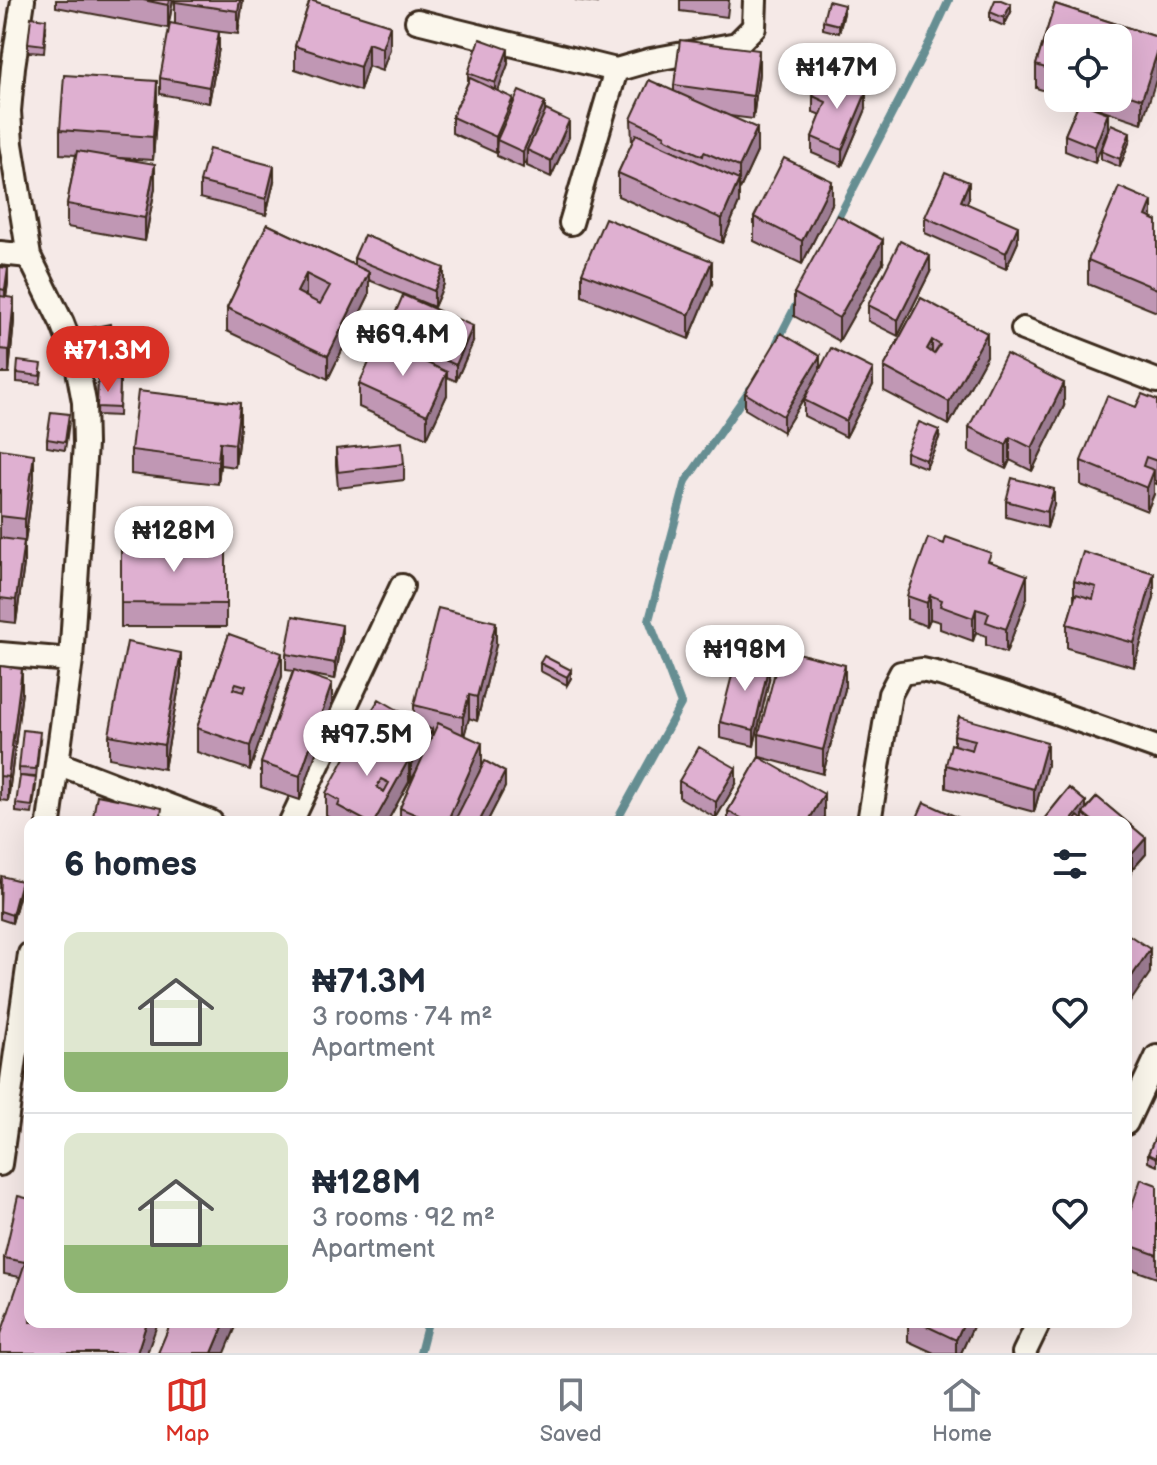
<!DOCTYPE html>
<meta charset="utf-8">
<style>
body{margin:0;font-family:"Balsamiq Sans",sans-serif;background:#f2f2f3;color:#1f2937;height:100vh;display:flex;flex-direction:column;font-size:30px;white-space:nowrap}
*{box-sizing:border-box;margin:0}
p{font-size:26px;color:#747a83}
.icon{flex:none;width:44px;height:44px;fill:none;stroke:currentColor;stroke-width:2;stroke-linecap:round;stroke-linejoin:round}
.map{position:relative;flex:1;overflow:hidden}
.side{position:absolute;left:24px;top:816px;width:1108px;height:512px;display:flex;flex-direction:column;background:#fff;border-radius:16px;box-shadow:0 8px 32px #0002}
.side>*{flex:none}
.buttons{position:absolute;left:1044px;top:24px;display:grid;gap:16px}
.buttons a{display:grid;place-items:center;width:88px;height:88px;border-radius:16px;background:#fff;box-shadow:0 8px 32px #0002;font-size:40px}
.price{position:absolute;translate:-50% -68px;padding:0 18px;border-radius:28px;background:#fff;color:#222;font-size:26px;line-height:52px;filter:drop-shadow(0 2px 4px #0008)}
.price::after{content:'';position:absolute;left:50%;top:48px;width:24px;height:18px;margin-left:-12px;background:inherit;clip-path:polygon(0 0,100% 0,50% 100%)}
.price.current{background:#d93025;color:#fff}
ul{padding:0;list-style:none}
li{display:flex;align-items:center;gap:24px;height:200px;padding:0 40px}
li+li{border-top:2px solid #e0e1e3}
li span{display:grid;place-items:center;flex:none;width:224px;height:160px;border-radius:16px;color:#555}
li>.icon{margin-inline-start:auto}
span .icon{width:96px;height:96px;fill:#fffc;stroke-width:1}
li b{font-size:34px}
h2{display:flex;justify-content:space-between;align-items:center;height:96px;padding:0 40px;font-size:34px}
.tab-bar{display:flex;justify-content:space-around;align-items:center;height:112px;border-top:2px solid #e0e1e3;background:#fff;font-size:22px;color:#747a83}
.tab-bar a{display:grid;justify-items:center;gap:4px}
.tab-bar .current{color:#d93025}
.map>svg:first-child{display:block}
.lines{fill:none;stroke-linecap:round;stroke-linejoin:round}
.stream{stroke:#668e92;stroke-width:8}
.minor-casing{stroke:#3b2a1e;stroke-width:28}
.minor{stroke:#fbf7ec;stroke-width:22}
.wall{fill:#c097b4;stroke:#3b2a1e;stroke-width:2}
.shaded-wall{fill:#9c7b92;stroke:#3b2a1e;stroke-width:2}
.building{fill:#dfb0d1;stroke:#3b2a1e;stroke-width:2;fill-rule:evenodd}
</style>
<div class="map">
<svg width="1157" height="1353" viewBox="0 0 1157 1353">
<rect width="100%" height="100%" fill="#f5e9e7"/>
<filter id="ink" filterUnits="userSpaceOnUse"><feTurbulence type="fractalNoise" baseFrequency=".0125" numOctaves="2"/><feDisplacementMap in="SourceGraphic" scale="16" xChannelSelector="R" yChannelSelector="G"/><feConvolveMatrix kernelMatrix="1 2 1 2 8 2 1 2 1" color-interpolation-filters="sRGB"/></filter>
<g filter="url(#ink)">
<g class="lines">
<path class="stream" d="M 835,224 L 931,39 L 949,0
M 777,342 L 798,301
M 616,822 L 681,704 L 649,620 L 686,481 L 750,389
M 420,1353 L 428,1322"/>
<defs>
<path id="minor" d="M 23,0 L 13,67 L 9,111 L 11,144 L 29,256 L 62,323 L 76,359 L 84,402 L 85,444 L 71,660 L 49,822
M 417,21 L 616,70
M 571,223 L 616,70 L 651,60 L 737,44 L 754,27 L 755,0
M 0,253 L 29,256
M 1023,329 L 1157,381
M 0,654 L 71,660
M 57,763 L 211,822
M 291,822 L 402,586
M 869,822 L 890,694 L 901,673 L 922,670 L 940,674 L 1010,696 L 1157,748
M 1126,1123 L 1157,1057
M 0,1164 L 30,954
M 1024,1353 L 1039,1322"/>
</defs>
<use href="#minor" class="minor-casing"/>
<use href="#minor" class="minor"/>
</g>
<path class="wall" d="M 56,0 L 173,0 L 168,28 L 56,7 Z
M 175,0 L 243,0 L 238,34 L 213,31 L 219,48 L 209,103 L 160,94 L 160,78 L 175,24 Z
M 310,0 L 390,49 L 382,71 L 368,66 L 360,91 L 295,69 L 295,46 Z
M 575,0 L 597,0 L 597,3 Z
M 680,0 L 729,0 L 727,17 L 680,11 Z
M 1055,4 L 1157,37 L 1142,123 L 1085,104 L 1108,113 L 1095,163 L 1065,151 L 1065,135 L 1079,102 L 1066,98 L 1118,98 L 1118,38 L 1058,38 L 1058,95 L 1036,88 L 1036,65 Z
M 990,12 L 1011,12 L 1004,26 L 990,20 Z
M 844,13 L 839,33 L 823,29 L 823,21 Z
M 46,27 L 44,53 L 28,52 L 28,43 Z
M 508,64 L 498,91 L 513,103 L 545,110 L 569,137 L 551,177 L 527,166 L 527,158 L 523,168 L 497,156 L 497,151 L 496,153 L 452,133 L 452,117 L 468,82 L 468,73 Z
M 759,73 L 753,119 L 730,116 L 757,152 L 739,191 L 739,203 L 722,243 L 618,196 L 618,173 L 632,143 L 631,119 L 674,91 L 674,85 Z
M 813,96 L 866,109 L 842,166 L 812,153 L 812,137 L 821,115 L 813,112 Z
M 157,105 L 153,160 L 118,158 L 155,188 L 145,241 L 67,227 L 67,204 L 76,155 L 60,154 L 60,130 Z
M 1130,140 L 1120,167 L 1101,159 L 1101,151 Z
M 274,181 L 266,215 L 200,198 L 200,182 Z
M 969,198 L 966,204 L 1018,242 L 1006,269 L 925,233 L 925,217 Z
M 832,204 L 802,264 L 754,241 L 754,217 Z
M 1152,218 L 1157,221 L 1157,312 L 1088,284 L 1088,260 Z
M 267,224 L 354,265 L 354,258 L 444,284 L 434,307 L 369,280 L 369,295 L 328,379 L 227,331 L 227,308 Z
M 883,263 L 839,341 L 794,316 L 794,293 Z
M 0,267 L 8,283 L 6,297 L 14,321 L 9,373 L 0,373 Z
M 930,272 L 898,336 L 868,321 L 868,305 Z
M 582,273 L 712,284 L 689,339 L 582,296 Z
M 921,298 L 987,356 L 949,425 L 884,391 L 884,367 Z
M 86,329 L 115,352 L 91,357 L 86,337 Z
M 386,335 L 473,342 L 456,381 L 447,377 L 447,395 L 427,438 L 359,407 L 359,384 L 386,344 Z
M 820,370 L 873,385 L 846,437 L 804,416 L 804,400 L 810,388 L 783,432 L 745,409 L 745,393 Z
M 42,372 L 40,384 L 17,382 L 17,373 Z
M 98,379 L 120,380 L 119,416 L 97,415 Z
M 1157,400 L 1157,484 L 1154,483 L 1154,494 L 1147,511 L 1081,485 L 1081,461 L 1136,407 Z
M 1064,406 L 1032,471 L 1010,460 L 1006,469 L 969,451 L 969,427 Z
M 69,422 L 65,450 L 47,447 L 47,439 Z
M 240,427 L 235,467 L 220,465 L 218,484 L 131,474 L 131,450 Z
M 939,438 L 926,468 L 906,460 L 906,452 Z
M 0,449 L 34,477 L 25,542 L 24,542 L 24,564 L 16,623 L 0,621 Z
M 336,449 L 404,464 L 404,480 L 338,488 L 336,465 Z
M 1006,501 L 1054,505 L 1047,528 L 1006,517 Z
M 147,511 L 178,512 L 177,539 L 147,537 Z
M 121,545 L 226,545 L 226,627 L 121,627 Z
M 991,562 L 1027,598 L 1006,653 L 986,645 L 986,636 L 976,632 L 973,641 L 940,629 L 940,622 L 930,619 L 927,626 L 907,619 L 907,596 Z
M 1074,581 L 1154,597 L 1134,667 L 1067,648 L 1067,624 L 1074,601 Z
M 229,634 L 282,676 L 250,770 L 197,752 L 197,728 Z
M 342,641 L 335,679 L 302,673 L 332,706 L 300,800 L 261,787 L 261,763 L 293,671 L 286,670 L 286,654 Z
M 496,645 L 477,721 L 469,718 L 464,735 L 482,766 L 505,787 L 487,822 L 400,822 L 400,808 L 417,771 L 411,780 L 409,779 L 409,782 L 387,822 L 337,822 L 326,816 L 326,793 L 414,720 L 414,705 Z
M 540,663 L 571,678 L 567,685 L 540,671 Z
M 0,666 L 22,692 L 8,801 L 0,800 Z
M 181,676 L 164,769 L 109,758 L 109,735 Z
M 769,680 L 754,746 L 720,738 L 720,722 Z
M 845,689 L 823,774 L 760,757 L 824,817 L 821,822 L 728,822 L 728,811 L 759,757 L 759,734 Z
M 959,717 L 1047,765 L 1034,812 L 946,788 L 946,765 L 954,745 L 954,735 Z
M 40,740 L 36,777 L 19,776 L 19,768 Z
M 679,781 L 736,784 L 716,818 L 679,797 Z
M 36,786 L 32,814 L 16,812 L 16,804 Z
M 1069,788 L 1086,802 L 1086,809 L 1097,797 L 1146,838 L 1146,854 L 1132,870 L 1131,877 L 1126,883 L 1126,822 L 1044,822 L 1044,819 Z
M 0,880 L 21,890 L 12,923 L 0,919 Z
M 1157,1133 L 1157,1166 L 1148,1162 L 1148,1154 Z
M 1157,1185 L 1157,1278 L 1126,1267 L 1126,1244 Z
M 30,1199 L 30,1322 L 157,1322 L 147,1353 L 0,1353 L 20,1277 L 4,1274 L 4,1258 Z
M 908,1322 L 975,1322 L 961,1353 L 934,1353 L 908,1341 Z"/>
<path class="shaded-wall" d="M 169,0 L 173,0 L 168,28 L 168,5 Z
M 240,0 L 243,0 L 238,34 L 238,11 Z
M 1011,4 L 1011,12 L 1004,26 L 1004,18 Z
M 844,5 L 844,13 L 839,33 L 839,25 Z
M 390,25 L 390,49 L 382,71 L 382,48 Z
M 219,32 L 219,48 L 209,103 L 209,87 Z
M 368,43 L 368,66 L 360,91 L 360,67 Z
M 508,49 L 508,64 L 495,99 L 495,83 Z
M 759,50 L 759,73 L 753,119 L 753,96 Z
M 1157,53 L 1157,77 L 1142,123 L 1142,99 Z
M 157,81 L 157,105 L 153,160 L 153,137 Z
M 866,93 L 866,109 L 842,166 L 842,150 Z
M 513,98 L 513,114 L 497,140 L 496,153 L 496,137 Z
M 545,102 L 545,118 L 527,150 L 527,158 L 523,168 L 523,152 Z
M 1108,113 L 1108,129 L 1095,163 L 1095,147 Z
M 569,121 L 569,137 L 551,177 L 551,161 Z
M 757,128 L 757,152 L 739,191 L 739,167 Z
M 1130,132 L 1130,140 L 1120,167 L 1120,159 Z
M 155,164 L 155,188 L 145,241 L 145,218 Z
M 274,166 L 274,181 L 266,215 L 266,199 Z
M 739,180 L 739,203 L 722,243 L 722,219 Z
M 832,181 L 832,204 L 802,264 L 802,241 Z
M 969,182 L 969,198 L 961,217 L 961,201 Z
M 1152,201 L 1152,224 L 1146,216 Z
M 1018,226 L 1018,242 L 1006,269 L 1006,253 Z
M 883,240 L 883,263 L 839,341 L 839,318 Z
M 930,256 L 930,272 L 898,336 L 898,320 Z
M 712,261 L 712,284 L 689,339 L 689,315 Z
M 8,268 L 8,283 L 5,305 L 5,290 Z
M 444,268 L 444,284 L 434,307 L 434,291 Z
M 369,272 L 369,295 L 328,379 L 328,356 Z
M 306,274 L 306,298 L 297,292 Z
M 14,298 L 14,321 L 9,373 L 9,350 Z
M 473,326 L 473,342 L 456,381 L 456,365 Z
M 987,333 L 987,356 L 949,425 L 949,402 Z
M 932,340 L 932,364 L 927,349 Z
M 115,344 L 115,352 L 91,357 L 91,349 Z
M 820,356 L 820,372 L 783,432 L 783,416 Z
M 873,369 L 873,385 L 846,437 L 846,421 Z
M 447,372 L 447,395 L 427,438 L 427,415 Z
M 1064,383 L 1064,406 L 1032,471 L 1032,448 Z
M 240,403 L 240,427 L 235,467 L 235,444 Z
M 939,430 L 939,438 L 926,468 L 926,460 Z
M 1010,437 L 1010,460 L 1006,469 L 1006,445 Z
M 220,442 L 220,465 L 218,484 L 218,461 Z
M 34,454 L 34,477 L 25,542 L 25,519 Z
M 1154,470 L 1154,494 L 1147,511 L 1147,488 Z
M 1054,489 L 1054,505 L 1047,528 L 1047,512 Z
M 24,541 L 24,564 L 16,623 L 16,600 Z
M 1154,573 L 1154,597 L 1134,667 L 1134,643 Z
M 1027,575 L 1027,598 L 1006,653 L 1006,629 Z
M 930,595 L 930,619 L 927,626 L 927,603 Z
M 976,609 L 976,632 L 973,641 L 973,618 Z
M 496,622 L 496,645 L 477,721 L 477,697 Z
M 342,625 L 342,641 L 335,679 L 335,663 Z
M 181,653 L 181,676 L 164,769 L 164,745 Z
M 282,653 L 282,676 L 250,770 L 250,746 Z
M 769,664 L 769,680 L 754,746 L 754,730 Z
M 845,665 L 845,689 L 823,774 L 823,750 Z
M 22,669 L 22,692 L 8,801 L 8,777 Z
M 571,670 L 571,678 L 567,685 L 567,677 Z
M 332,683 L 332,706 L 300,800 L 300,776 Z
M 469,695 L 469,718 L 463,740 L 463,717 Z
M 432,730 L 432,746 L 411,780 L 411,764 Z
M 1047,742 L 1047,765 L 1034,812 L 1034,789 Z
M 482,743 L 482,766 L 458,822 L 447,822 Z
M 409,759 L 409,782 L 387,822 L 374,822 Z
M 736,768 L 736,784 L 716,818 L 716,802 Z
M 505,772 L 505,787 L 487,822 L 479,822 Z
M 824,794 L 824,817 L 821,822 L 808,822 Z
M 1086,802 L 1086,816 L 1083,813 L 1083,822 L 1070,822 Z
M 1146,838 L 1146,854 L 1132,870 L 1132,854 Z
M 1131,861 L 1131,877 L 1126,883 L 1126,867 Z
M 21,881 L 21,890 L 12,923 L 12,915 Z
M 1150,949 L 1150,973 L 1126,1008 L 1126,985 Z
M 147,1322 L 157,1322 L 157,1325 L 147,1353 L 137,1353 Z
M 225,1322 L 238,1322 L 225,1353 L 212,1353 Z
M 964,1322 L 975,1322 L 961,1353 L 956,1353 L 956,1340 Z"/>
<path class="building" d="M 143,0 L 169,0 L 168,5 Z
M 175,0 L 240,0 L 238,11 L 175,2 Z
M 310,0 L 390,25 L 382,48 L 368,43 L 360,67 L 295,46 Z
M 995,0 L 1001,0 L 1011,4 L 1004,18 L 990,12 Z
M 828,1 L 844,5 L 839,25 L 823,21 Z
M 1055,4 L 1157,37 L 1157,53 L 1142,99 L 1118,91 L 1118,65 L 1120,65 L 1124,55 L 1118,53 L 1118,38 L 1058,38 L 1058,72 L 1036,65 Z
M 31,17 L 46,19 L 44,45 L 28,43 Z
M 170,23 L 219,32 L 209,87 L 160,78 Z
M 480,39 L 508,49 L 495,83 L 468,73 Z
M 680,40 L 759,50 L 753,96 L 674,85 Z
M 822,74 L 866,93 L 842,150 L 812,137 L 826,102 L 813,96 Z
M 64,75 L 157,81 L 153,137 L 60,130 Z
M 470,78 L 513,98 L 496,137 L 452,117 Z
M 649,80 L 757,128 L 739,167 L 704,152 L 703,156 L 664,138 L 665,135 L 631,119 Z
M 519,91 L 545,102 L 523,152 L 497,140 Z
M 1079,102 L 1108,113 L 1095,147 L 1065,135 Z
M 546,110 L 569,121 L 551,161 L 527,150 Z
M 1111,124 L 1130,132 L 1120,159 L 1101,151 Z
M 636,134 L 739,180 L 722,219 L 618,173 Z
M 209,149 L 274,166 L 266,199 L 200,182 Z
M 77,151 L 155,164 L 145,218 L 67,204 Z
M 784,158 L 832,181 L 802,241 L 754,217 Z
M 945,172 L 969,182 L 961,201 L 1018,226 L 1006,253 L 925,217 Z
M 1119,187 L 1152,201 L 1146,216 L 1157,221 L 1157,289 L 1088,260 Z
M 837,215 L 883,240 L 839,318 L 794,293 Z
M 605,218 L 712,261 L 689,315 L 582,273 Z
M 267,224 L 369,272 L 328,356 L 227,308 ZM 306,274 L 330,286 L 320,304 L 297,292 Z
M 364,235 L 444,268 L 434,291 L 354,258 Z
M 900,241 L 930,256 L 898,320 L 868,305 Z
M 0,267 L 8,268 L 5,290 L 0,289 Z
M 403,295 L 473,326 L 456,365 L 386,335 Z
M 0,296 L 14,298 L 9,350 L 0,349 Z
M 921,298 L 987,333 L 949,402 L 884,367 ZM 932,340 L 940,345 L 934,354 L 927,349 Z
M 110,324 L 115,344 L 91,349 L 86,329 Z
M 781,333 L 820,356 L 783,416 L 745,393 Z
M 379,341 L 447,372 L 427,415 L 359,384 Z
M 831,348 L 873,369 L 846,421 L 804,400 Z
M 1006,354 L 1064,383 L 1032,448 L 1010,437 L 1006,445 L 969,427 Z
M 18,361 L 42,364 L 40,376 L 17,373 Z
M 98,379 L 120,380 L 119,408 L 97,407 Z
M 138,391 L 240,403 L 235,444 L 220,442 L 218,461 L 131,450 Z
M 1142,394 L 1157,400 L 1157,461 L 1146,457 L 1143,466 L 1154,470 L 1147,488 L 1081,461 L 1107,396 L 1136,407 Z
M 51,412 L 69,414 L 65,442 L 47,439 Z
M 919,422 L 939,430 L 926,460 L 906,452 Z
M 402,442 L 404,464 L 338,472 L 336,449 Z
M 0,449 L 34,454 L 25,519 L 0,516 Z
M 1012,478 L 1054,489 L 1047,512 L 1006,501 Z
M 147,511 L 178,512 L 177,531 L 147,529 Z
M 946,537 L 991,553 L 988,561 L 1027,575 L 1006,629 L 986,622 L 989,613 L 976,609 L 973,618 L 940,606 L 942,600 L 930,595 L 927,603 L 907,596 L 928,538 L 944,544 Z
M 0,538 L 24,541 L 16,600 L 0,598 Z
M 121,545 L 226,545 L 226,604 L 121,603 Z
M 1083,552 L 1154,573 L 1134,643 L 1067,624 L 1076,594 L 1093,599 L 1096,587 L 1074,581 Z
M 438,608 L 496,622 L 477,697 L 469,695 L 463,717 L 414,705 Z
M 293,616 L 342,625 L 335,663 L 286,654 Z
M 229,634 L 282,653 L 250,746 L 197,728 ZM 236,683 L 246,686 L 244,692 L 233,689 Z
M 127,642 L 181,653 L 164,745 L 109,735 Z
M 781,649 L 845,665 L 823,750 L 759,734 Z
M 544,656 L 571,670 L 567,677 L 540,663 Z
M 737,656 L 769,664 L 754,730 L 720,722 Z
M 0,666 L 22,669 L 8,777 L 0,776 Z
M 294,670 L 332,683 L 300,776 L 261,763 Z
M 379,699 L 432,730 L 411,764 L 409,763 L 409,759 L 359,732 L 358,733 Z
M 959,717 L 1047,742 L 1034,789 L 946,765 L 951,744 L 972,750 L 975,740 L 954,735 Z
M 438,723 L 482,743 L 447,822 L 433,822 L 400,808 Z
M 23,730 L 40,732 L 36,769 L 19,768 Z
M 359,732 L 409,759 L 374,822 L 368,822 L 338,806 L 340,801 L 326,793 ZM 381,779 L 389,783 L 384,792 L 377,787 Z
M 699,747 L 736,768 L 716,802 L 679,781 Z
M 759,757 L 824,794 L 808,822 L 748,822 L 728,811 Z
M 485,761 L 505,772 L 479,822 L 454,822 Z
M 20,776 L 36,778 L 32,806 L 16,804 Z
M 1069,788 L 1086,802 L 1070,822 L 1048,822 L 1044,819 Z
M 97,795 L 162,808 L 160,822 L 92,822 Z
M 1097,797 L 1146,838 L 1132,854 L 1126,850 L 1126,822 L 1094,822 L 1083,813 Z
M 924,802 L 968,822 L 915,822 Z
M 1078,816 L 1085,822 L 1074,822 Z
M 1126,856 L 1131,861 L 1126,867 Z
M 1,876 L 21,881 L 12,915 L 0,911 Z
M 1126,933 L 1150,949 L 1126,985 Z
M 1157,1133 L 1157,1158 L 1148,1154 Z
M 1141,1179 L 1157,1185 L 1157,1255 L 1126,1244 L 1126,1223 Z
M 18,1196 L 30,1199 L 30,1251 L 29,1251 L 25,1262 L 4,1258 Z
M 29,1251 L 30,1322 L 147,1322 L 137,1353 L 0,1353 L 0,1337 Z
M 171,1322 L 225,1322 L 212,1353 L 158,1353 Z
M 918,1322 L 964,1322 L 956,1340 Z"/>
</g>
</svg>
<div class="buttons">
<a><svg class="icon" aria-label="locate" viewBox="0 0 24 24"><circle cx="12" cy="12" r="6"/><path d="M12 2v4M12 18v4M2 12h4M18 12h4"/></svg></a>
</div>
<b class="price" style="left:837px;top:111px">₦147M</b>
<b class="price" style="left:403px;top:378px">₦69.4M</b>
<b class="price current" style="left:108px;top:394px">₦71.3M</b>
<b class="price" style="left:174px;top:574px">₦128M</b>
<b class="price" style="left:745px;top:693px">₦198M</b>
<b class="price" style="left:367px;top:778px">₦97.5M</b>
<section class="side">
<h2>6 homes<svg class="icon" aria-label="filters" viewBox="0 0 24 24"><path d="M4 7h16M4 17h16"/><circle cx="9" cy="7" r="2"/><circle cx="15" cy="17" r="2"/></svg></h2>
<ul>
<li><span style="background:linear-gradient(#dfe7d0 75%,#8fb573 0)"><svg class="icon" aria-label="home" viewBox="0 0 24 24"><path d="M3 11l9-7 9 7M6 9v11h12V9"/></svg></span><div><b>₦71.3M</b><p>3 rooms · 74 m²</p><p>Apartment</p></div><svg class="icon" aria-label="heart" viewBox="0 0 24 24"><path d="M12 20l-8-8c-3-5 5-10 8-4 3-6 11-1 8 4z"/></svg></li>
<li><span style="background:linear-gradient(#dfe7d0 70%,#8fb573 0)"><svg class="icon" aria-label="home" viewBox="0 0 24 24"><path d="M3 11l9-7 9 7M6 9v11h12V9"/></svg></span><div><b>₦128M</b><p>3 rooms · 92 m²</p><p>Apartment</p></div><svg class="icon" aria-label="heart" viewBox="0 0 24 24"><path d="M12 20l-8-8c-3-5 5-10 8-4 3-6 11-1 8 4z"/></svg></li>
</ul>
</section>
</div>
<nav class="tab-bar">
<a class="current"><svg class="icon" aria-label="map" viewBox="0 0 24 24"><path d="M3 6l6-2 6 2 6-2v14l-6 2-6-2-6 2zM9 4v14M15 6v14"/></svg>Map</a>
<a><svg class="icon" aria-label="saved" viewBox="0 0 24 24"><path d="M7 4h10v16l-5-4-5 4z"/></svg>Saved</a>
<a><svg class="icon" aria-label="home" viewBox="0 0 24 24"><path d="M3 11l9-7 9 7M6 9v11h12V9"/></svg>Home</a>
</nav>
